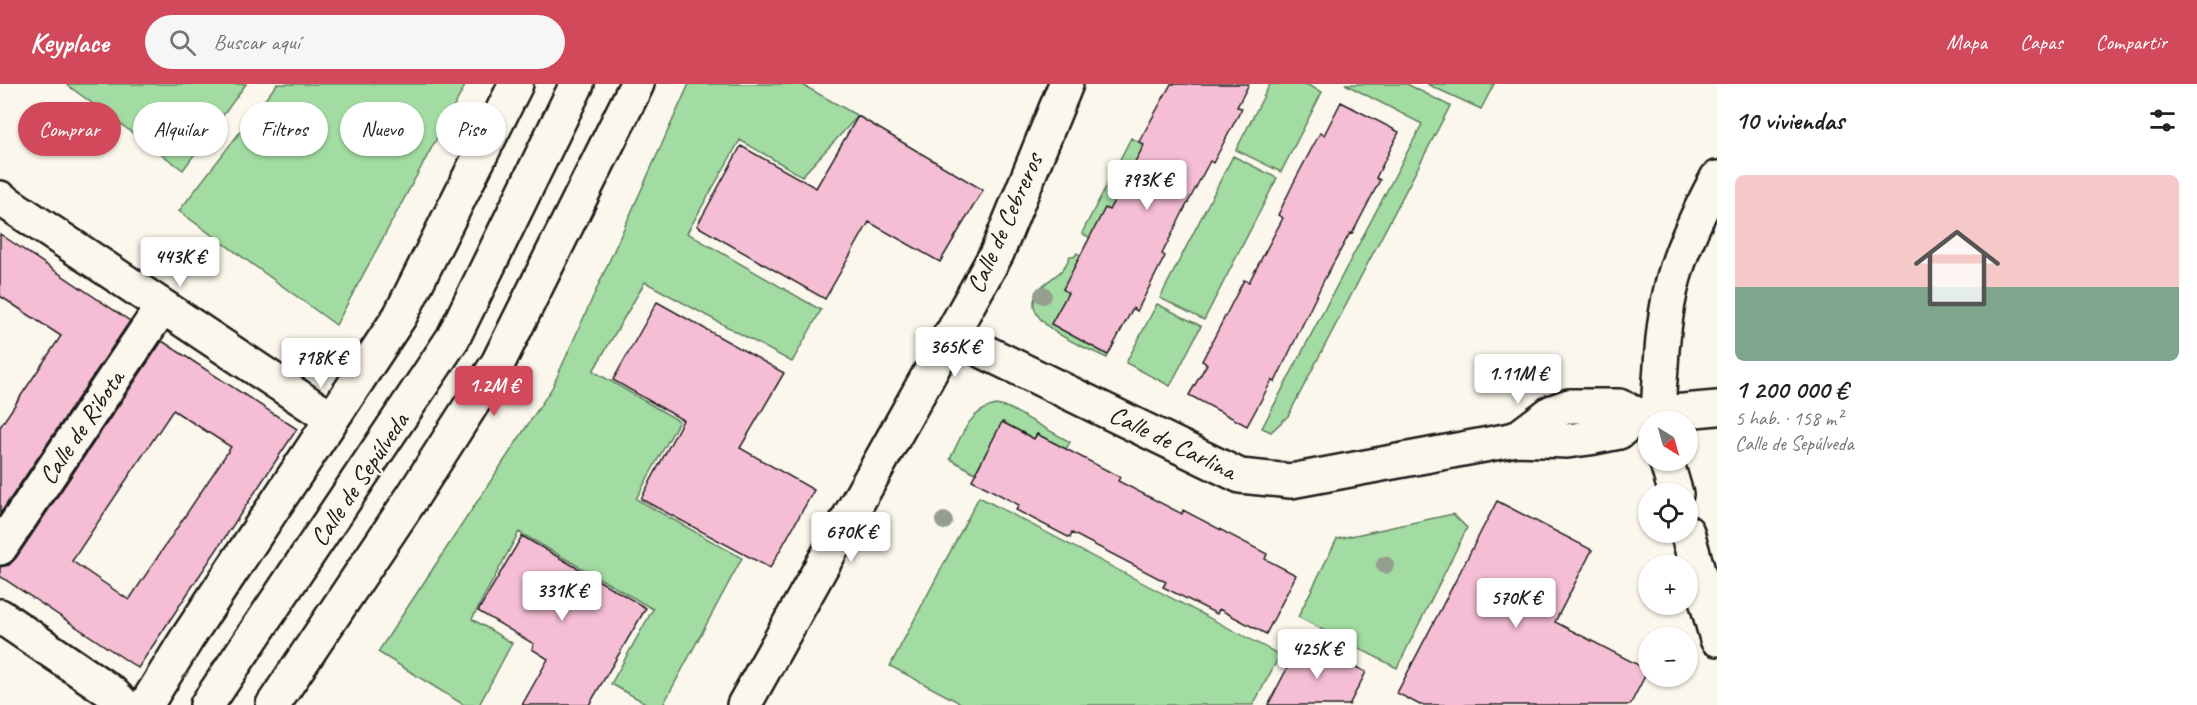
<!DOCTYPE html>
<html lang="es">
<meta charset="utf-8">
<style>
body{margin:0;font-family:Caveat,sans-serif;background:#f6f6f6;color:#222;height:100vh;display:flex;flex-direction:column;font-size:22px;white-space:nowrap}
*{box-sizing:border-box;margin:0}
p{font-size:20px;color:#767676}
.icon{flex:none;width:33px;height:33px;fill:none;stroke:currentColor;stroke-width:2;stroke-linecap:round;stroke-linejoin:round}
.map{position:relative;flex:1;overflow:hidden}
.side{display:flex;flex-direction:column;background:#fff;width:480px}
.side>*{flex:none}
.top-card{position:absolute;left:18px;top:18px;width:570px;height:54px;display:flex;gap:12px}
.needle{width:39px;rotate:143deg}
.buttons{position:absolute;left:1638px;top:327px;display:grid;gap:12px}
.buttons a{display:grid;place-items:center;width:60px;height:60px;border-radius:50%;background:#fff;box-shadow:0 2px 4px #0004;font-size:30px}
.price{position:absolute;translate:-50% -51px;padding:0 14px;border-radius:6px;background:#fff;color:#222;font-size:20px;line-height:39px;filter:drop-shadow(0 2px 3px #0008)}
.price::after{content:'';position:absolute;left:50%;top:36px;width:18px;height:14px;margin-left:-9px;background:inherit;clip-path:polygon(0 0,100% 0,50% 100%)}
.price.on{background:#d1495b;color:#fff}
ul{padding:0;list-style:none}
li{display:grid;align-content:center;gap:12px;height:318px;padding:0 18px}
li+li{border-top:2px solid #e0e0e0}
li span{display:grid;place-items:center;height:186px;border-radius:9px;color:#555}
li>.icon{margin-inline-start:auto}
span .icon{width:108px;height:108px;fill:#fffc;stroke-width:1}
li b{font-size:26px}
h2{display:flex;justify-content:space-between;align-items:center;height:72px;padding:0 18px;font-size:26px}
.chip{padding:0 21px;border-radius:27px;background:#fff;box-shadow:0 2px 4px #0004;font-size:21px;line-height:54px}
.chip.on{background:#d1495b;color:#fff}
header{display:flex;align-items:center;gap:36px;box-sizing:border-box;height:84px;padding:0 30px;background:#d1495b;color:#fff}
header strong{font-size:28px}
nav{display:flex;gap:33px;margin-inline-start:auto;font-size:21px}
.search{width:420px;height:54px;background:#f6f6f6;display:flex;align-items:center;gap:15px;box-sizing:border-box;padding:0 21px;border-radius:33px;color:#767676;font-size:22px}
main{display:flex;flex:1;min-height:0}
.map>svg:first-child{display:block}
.green{fill:#a2dca2;stroke:#5f7c5f;stroke-width:1.5}
.building{fill:#f6bed5;stroke:#1c1c1c;stroke-width:1.5;fill-rule:evenodd}
.lines{fill:none;stroke-linecap:round;stroke-linejoin:round}
.street-casing{stroke:#1c1c1c;stroke-width:38}
.secondary-casing{stroke:#1c1c1c;stroke-width:38}
.highway-casing{stroke:#1c1c1c;stroke-width:38}
.street{stroke:#fbf7ec;stroke-width:33}
.secondary{stroke:#fbf7ec;stroke-width:33}
.highway{stroke:#fbf7ec;stroke-width:33}
.tree{fill:#969e90}
.labels{text-anchor:middle;stroke-width:5;stroke-linejoin:round;paint-order:stroke}
.street-label{font-size:26px;fill:#1c1c1c;stroke:#fbf7ec}
</style>
<header>
<strong>Keyplace</strong>
<div class="search"><svg class="icon" aria-label="search" viewBox="0 0 24 24"><circle cx="10" cy="10" r="6"/><path d="M15 15l6 6"/></svg>Buscar aquí</div>
<nav><a>Mapa</a><a>Capas</a><a>Compartir</a></nav>
</header>
<main>
<div class="map">
<svg width="1717" height="621" viewBox="0 0 1717 621">
<rect width="100%" height="100%" fill="#fbf7ec"/>
<filter id="ink" filterUnits="userSpaceOnUse"><feTurbulence type="fractalNoise" baseFrequency=".0167" numOctaves="2"/><feDisplacementMap in="SourceGraphic" scale="12" xChannelSelector="R" yChannelSelector="G"/><feConvolveMatrix kernelMatrix="1 2 1 2 8 2 1 2 1" color-interpolation-filters="sRGB"/></filter>
<g filter="url(#ink)">
<path class="green" d="M 66,0 L 246,0 L 183,86 Z
M 277,0 L 466,0 L 336,241 L 179,127 Z
M 689,0 L 801,0 L 858,32 L 802,92 L 740,56 L 687,149 L 821,226 L 792,278 L 645,198 L 593,287 L 679,337 L 636,415 L 742,474 L 663,621 L 649,621 L 611,600 L 653,525 L 519,448 L 472,535 L 512,559 L 479,621 L 464,621 L 378,568 L 552,304 Z
M 1270,0 L 1306,0 L 1322,8 L 1281,88 L 1236,66 Z
M 1345,0 L 1407,0 L 1450,22 L 1288,332 L 1271,348 L 1262,344 L 1422,40 Z
M 1427,0 L 1494,0 L 1481,25 Z
M 1131,54 L 1145,61 L 1110,127 L 1090,154 L 1082,149 Z
M 1233,72 L 1277,94 L 1204,236 L 1160,214 Z
M 1077,169 L 1081,172 L 1063,205 L 1068,209 L 1051,240 L 1108,271 L 1107,274 C 1087,264 1025,242 1035,213 C 1038,202 1053,195 1061,187 C 1065,183 1068,177 1070,172 L 1074,173 Z
M 1157,220 L 1201,242 L 1170,302 L 1126,279 Z
M 996,321 L 1009,324 L 1070,358 L 1066,365 L 1037,350 L 1034,355 L 1003,338 L 975,389 L 950,375 C 961,353 969,326 996,321 Z
M 979,413 L 1280,571 L 1253,621 L 964,621 L 890,582 Z
M 1453,430 L 1467,444 L 1397,584 L 1298,533 L 1337,455 Z"/>
<path class="building" d="M 1171,0 L 1249,0 L 1237,23 L 1242,24 L 1213,79 L 1210,77 L 1185,124 L 1162,170 L 1165,172 L 1137,227 L 1133,224 L 1108,271 L 1051,240 L 1068,209 L 1063,205 L 1105,124 L 1109,126 L 1144,61 L 1139,58 Z
M 1341,18 L 1399,48 L 1376,94 L 1380,96 L 1352,150 L 1350,149 L 1324,196 L 1275,298 L 1272,296 L 1247,342 L 1189,311 L 1207,280 L 1202,277 L 1244,196 L 1249,198 L 1283,134 L 1278,131 L 1295,96 L 1320,49 L 1324,51 Z
M 858,32 L 983,106 L 940,178 L 869,138 L 825,215 L 697,142 L 741,62 L 816,104 Z
M 0,150 L 130,237 L 0,430 L 0,343 L 61,252 L 0,212 Z
M 657,218 L 784,289 L 740,364 L 814,406 L 770,484 L 641,415 L 683,336 L 613,296 Z
M 162,257 L 297,345 L 138,584 L 0,492 L 0,483 L 9,481 L 16,474 ZM 173,326 L 231,363 L 129,516 L 72,477 Z
M 1002,338 L 1034,355 L 1037,350 L 1120,393 L 1118,397 L 1182,430 L 1183,426 L 1267,470 L 1265,475 L 1296,491 L 1266,550 L 1219,525 L 1217,530 L 1163,503 L 1166,498 L 1072,449 L 1070,454 L 1016,426 L 1019,421 L 972,396 Z
M 1497,417 L 1592,466 L 1555,538 L 1648,586 L 1630,621 L 1420,621 L 1397,609 Z
M 522,452 L 646,524 L 589,621 L 522,621 L 548,575 L 532,565 L 534,560 L 478,527 Z
M 1302,556 L 1366,588 L 1349,621 L 1268,621 Z"/>
<g class="lines">
<defs>
<path id="street" d="M 0,114 L 332,335
M 950,251 L 1240,392 L 1291,397 L 1516,355 L 1567,357 L 1589,354 L 1619,348 L 1639,331
M 1516,355 L 1552,328 L 1569,322 L 1619,322 L 1639,331 L 1717,324
M 0,464 L 162,223
M 0,532 L 111,608 L 124,621
M 146,621 L 186,556 L 400,232 L 516,0
M 744,621 L 997,169 L 1066,0"/>
<path id="secondary" d="M 207,621 L 453,254 L 577,0
M 273,621 L 413,412 L 498,279 L 637,0"/>
<path id="highway" d="M 1660,338 C 1657,319 1660,300 1661,282 C 1665,202 1680,164 1717,94
M 1666,376 L 1676,410
M 1687,448 L 1717,555"/>
</defs>
<use href="#street" class="street-casing"/>
<use href="#secondary" class="secondary-casing"/>
<use href="#highway" class="highway-casing"/>
<use href="#street" class="street"/>
<use href="#secondary" class="secondary"/>
<use href="#highway" class="highway"/>
</g>
<g class="tree">
<circle cx="1043" cy="211" r="9"/>
<circle cx="944" cy="437" r="9"/>
<circle cx="1385" cy="481" r="9"/>
</g>
</g>
<g class="labels">
<g class="street-label">
<text transform="translate(1004 139) rotate(-66)" y="9">Calle de Cebreros</text>
<text transform="translate(81 343) rotate(-56)" y="9">Calle de Ribota</text>
<text transform="translate(1173 358) rotate(26)" y="9">Calle de Carlina</text>
<text transform="translate(359 395) rotate(-56)" y="9">Calle de Sepúlveda</text>
</g>
</g>
</svg>
<div class="buttons">
<a><svg class="needle" viewBox="-14 -14 28 28"><path d="M0-13l5 13h-10z" fill="#e53935"/><path d="M0 13l5-13h-10z" fill="#767676"/></svg></a>
<a><svg class="icon" aria-label="locate" viewBox="0 0 24 24"><circle cx="12" cy="12" r="6"/><path d="M12 2v4M12 18v4M2 12h4M18 12h4"/></svg></a>
<a>+</a>
<a>−</a>
</div>
<b class="price" style="left:1147px;top:127px">793K €</b>
<b class="price" style="left:180px;top:204px">443K €</b>
<b class="price" style="left:955px;top:294px">365K €</b>
<b class="price" style="left:321px;top:305px">718K €</b>
<b class="price" style="left:1518px;top:321px">1.11M €</b>
<b class="price on" style="left:494px;top:333px">1.2M €</b>
<b class="price" style="left:851px;top:479px">670K €</b>
<b class="price" style="left:562px;top:538px">331K €</b>
<b class="price" style="left:1516px;top:545px">570K €</b>
<b class="price" style="left:1317px;top:596px">425K €</b>
<div class="top-card">
<a class="chip on">Comprar</a>
<a class="chip">Alquilar</a>
<a class="chip">Filtros</a>
<a class="chip">Nuevo</a>
<a class="chip">Piso</a>
</div>
</div>
<section class="side">
<h2>10 viviendas<svg class="icon" aria-label="filters" viewBox="0 0 24 24"><path d="M4 7h16M4 17h16"/><circle cx="9" cy="7" r="2"/><circle cx="15" cy="17" r="2"/></svg></h2>
<ul>
<li><span style="background:linear-gradient(#f6c9c9 60%,#7fa58c 0)"><svg class="icon" aria-label="home" viewBox="0 0 24 24"><path d="M3 11l9-7 9 7M6 9v11h12V9"/></svg></span><div><b>1 200 000 €</b><p>5 hab. · 158 m²</p><p>Calle de Sepúlveda</p></div></li>
</ul>
</section>
</main>
